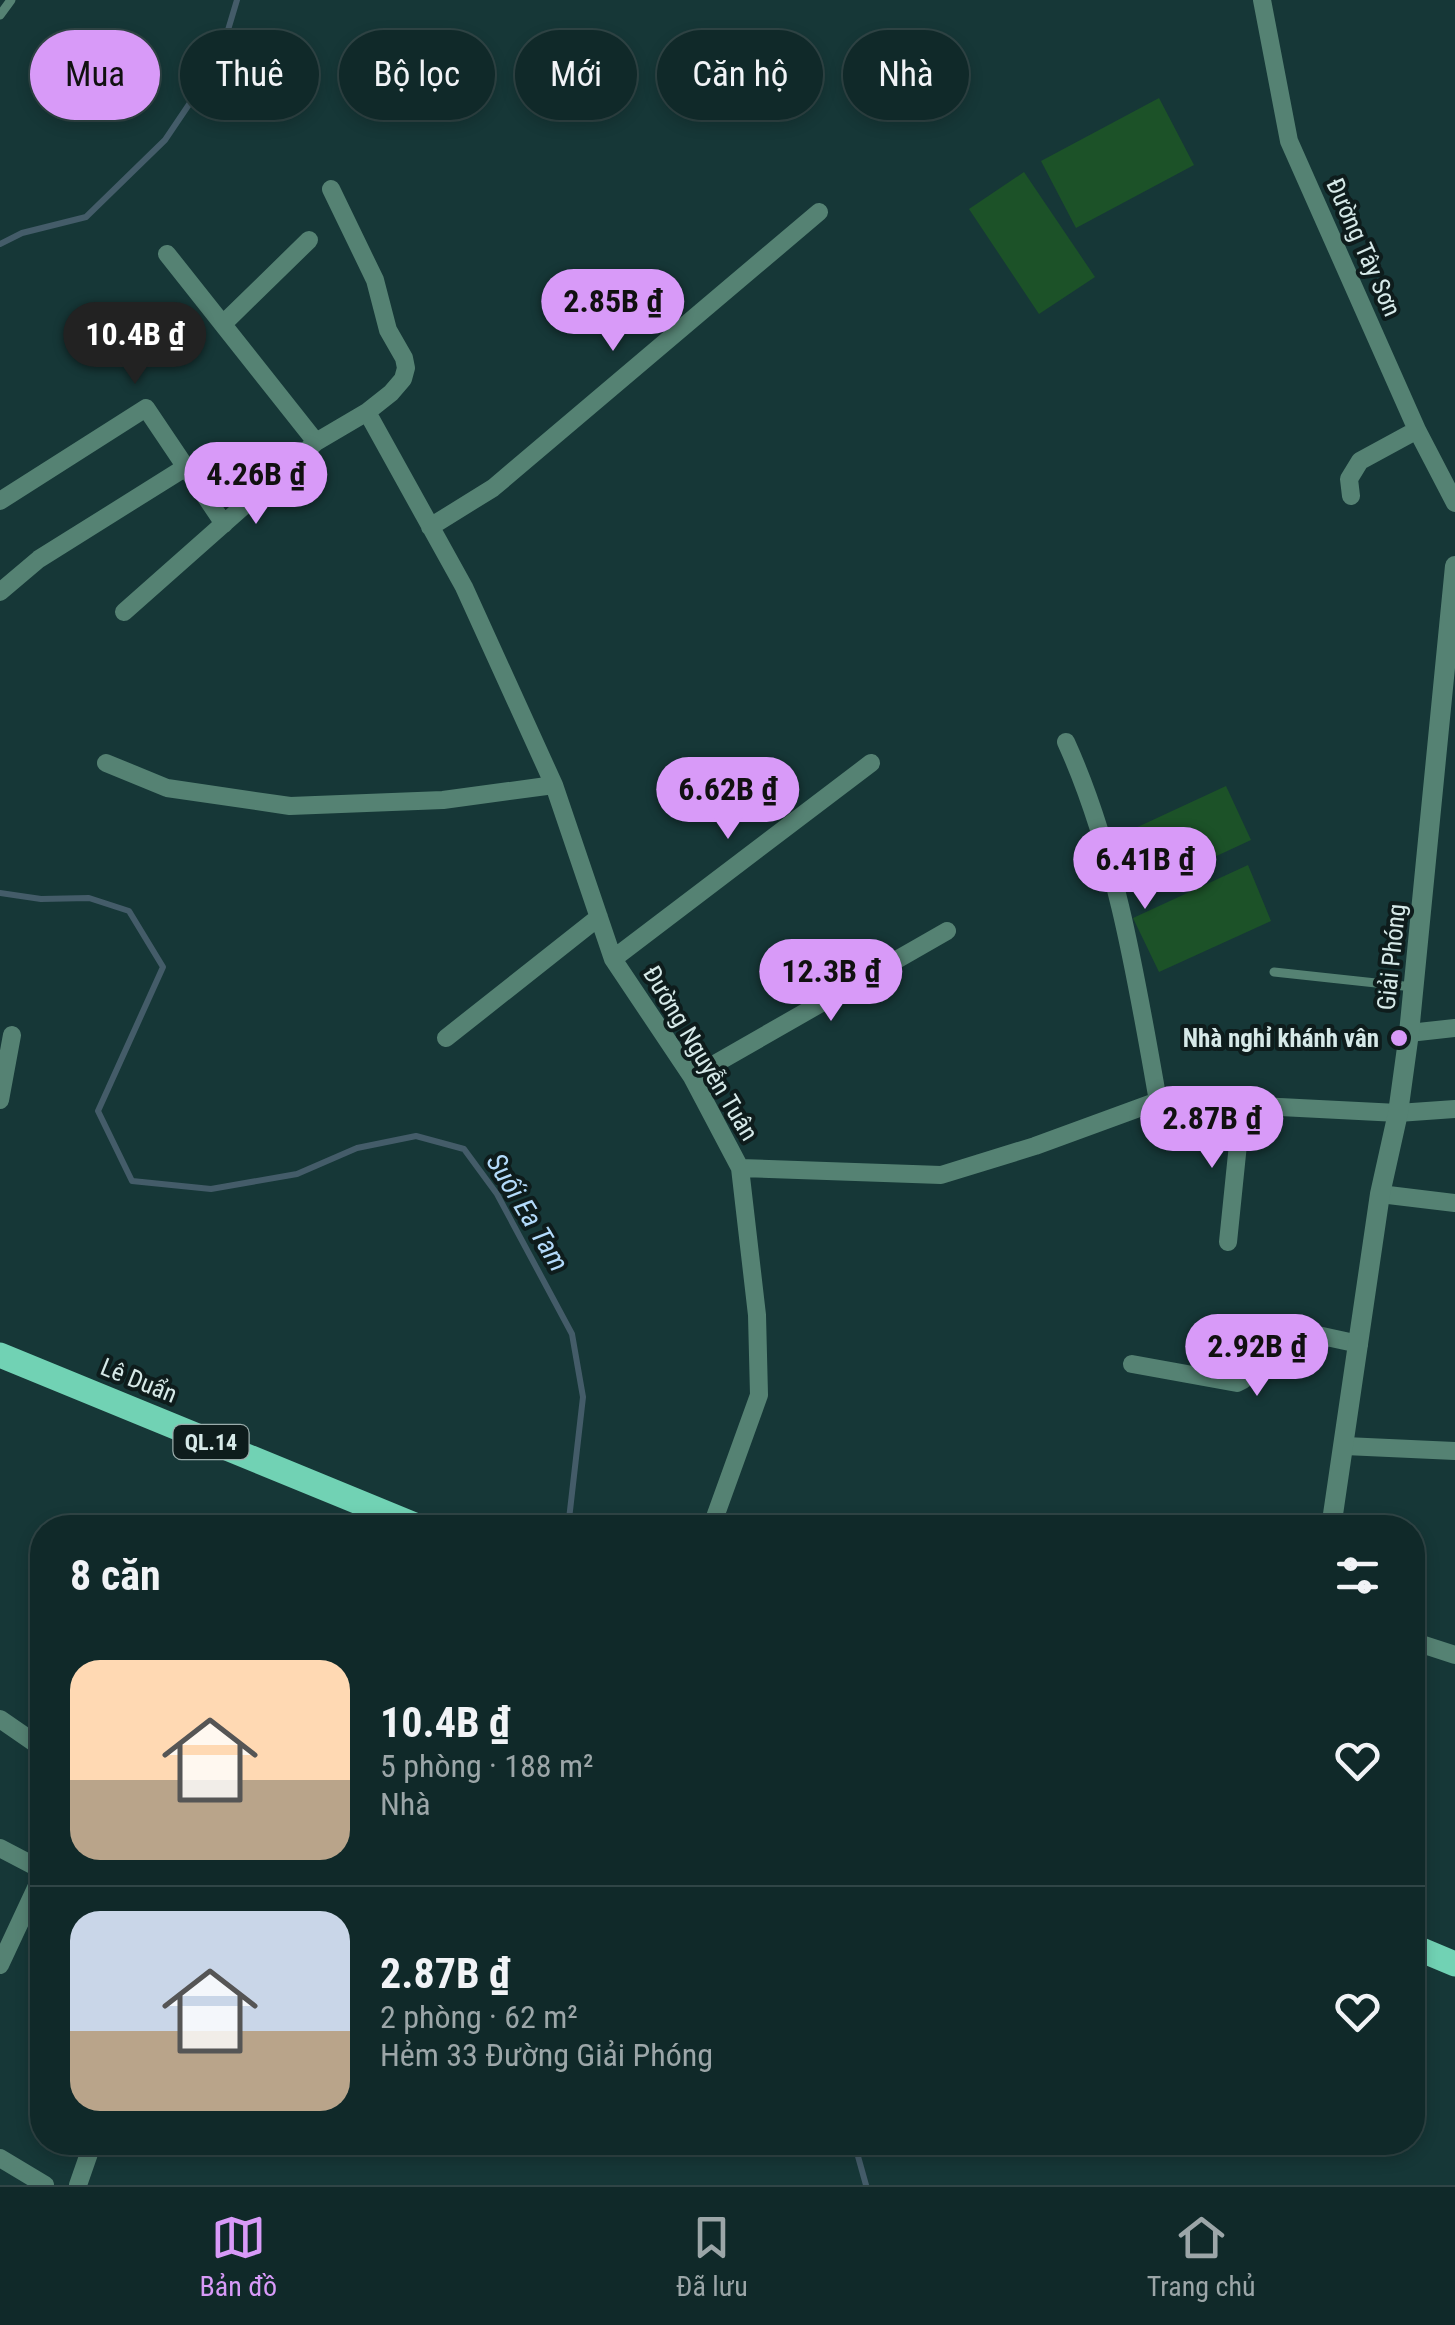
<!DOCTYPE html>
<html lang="vi">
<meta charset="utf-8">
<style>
body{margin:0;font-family:"Roboto Condensed",sans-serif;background:#1e3535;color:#f1f3f6;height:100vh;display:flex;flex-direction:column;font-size:38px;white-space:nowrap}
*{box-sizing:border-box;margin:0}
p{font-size:32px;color:#9ca6a8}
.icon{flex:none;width:55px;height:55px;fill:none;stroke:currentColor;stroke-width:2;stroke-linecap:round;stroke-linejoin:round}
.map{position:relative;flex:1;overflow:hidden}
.sheet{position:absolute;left:30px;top:1515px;width:1395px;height:640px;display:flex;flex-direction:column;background:#102929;border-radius:40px;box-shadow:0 5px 15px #0003,0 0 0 2px #304546}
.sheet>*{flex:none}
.hud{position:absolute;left:30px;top:30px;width:1395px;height:90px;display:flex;gap:20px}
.price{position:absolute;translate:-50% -85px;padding:0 22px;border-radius:35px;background:#d89af8;color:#111;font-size:32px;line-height:65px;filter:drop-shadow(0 2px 5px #0008)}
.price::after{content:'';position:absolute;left:50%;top:60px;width:30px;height:22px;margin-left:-15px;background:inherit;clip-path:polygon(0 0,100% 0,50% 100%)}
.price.active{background:#222;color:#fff}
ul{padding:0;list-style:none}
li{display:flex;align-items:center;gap:30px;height:250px;padding:0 40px}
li+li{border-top:2px solid #304546}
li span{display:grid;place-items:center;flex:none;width:280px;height:200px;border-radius:30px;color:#555}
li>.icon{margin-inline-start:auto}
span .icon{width:120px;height:120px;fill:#fffc;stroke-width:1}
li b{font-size:42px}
h2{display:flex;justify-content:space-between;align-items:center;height:120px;padding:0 40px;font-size:42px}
.tag{padding:0 35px;border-radius:45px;background:#102929;box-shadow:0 5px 15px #0003,0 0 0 2px #304546;font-size:35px;line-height:90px}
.tag.active{background:#d89af8;color:#111}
.dock{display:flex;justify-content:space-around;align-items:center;height:140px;border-top:2px solid #304546;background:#102929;font-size:28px;color:#9ca6a8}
.dock a{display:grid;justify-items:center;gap:5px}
.dock .active{color:#d89af8}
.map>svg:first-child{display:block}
.green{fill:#1c5228}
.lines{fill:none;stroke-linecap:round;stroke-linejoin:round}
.stream{stroke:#445c69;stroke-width:6}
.service{stroke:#558273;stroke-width:9}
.minor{stroke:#558273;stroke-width:18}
.tertiary{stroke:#558273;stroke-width:20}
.primary{stroke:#71d2b4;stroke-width:25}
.poi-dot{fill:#d89af8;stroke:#0e1c1c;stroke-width:4}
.labels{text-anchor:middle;stroke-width:8;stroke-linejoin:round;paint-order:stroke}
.shield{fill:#0e1c1c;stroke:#9aacab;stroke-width:2.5}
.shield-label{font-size:22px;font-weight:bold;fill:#d6e9e8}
.street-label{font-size:25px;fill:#d6e9e8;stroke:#0e1c1c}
.poi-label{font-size:25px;font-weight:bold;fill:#d6e9e8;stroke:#0e1c1c;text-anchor:end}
.water-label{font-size:28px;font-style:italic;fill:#b3dafa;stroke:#0e1c1c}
</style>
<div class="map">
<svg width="1455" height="2185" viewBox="0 0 1455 2185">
<rect width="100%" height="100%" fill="#163737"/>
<path class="green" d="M 1159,98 L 1194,165 L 1076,228 L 1041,161 Z
M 1024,172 L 1095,277 L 1039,314 L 969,209 Z
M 1226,786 L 1251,840 L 1141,891 L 1116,837 Z
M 1248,865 L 1271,921 L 1159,972 L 1133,918 Z"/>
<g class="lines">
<path class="stream" d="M 0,244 L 22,233 L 86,217 L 165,140 L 219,60 L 237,0
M 0,893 L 41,899 L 89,898 L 129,911 L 163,967 L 98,1111 L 132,1181 L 211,1189 L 297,1174 L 357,1148 L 416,1136 L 464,1149 L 497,1194 L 572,1334 L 583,1397 L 568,1528
M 854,2142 L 866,2185"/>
<path class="service" d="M 0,15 L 11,0
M 1274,972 L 1413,987"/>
<path class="minor" d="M 1262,0 L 1289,141 L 1417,430 L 1455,503
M 167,254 L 316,442
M 223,324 L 309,240
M 367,412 L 464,587 L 554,785 L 613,959 L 692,1077 L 740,1168 L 757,1315 L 759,1395 L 711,1528
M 1351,496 L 1349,479 L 1360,461 L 1417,430
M 0,501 L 146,408 L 224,524
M 430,527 L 493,488 L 819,212
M 0,592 L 39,559 L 186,467
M 124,612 L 316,442 L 367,412 L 391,393 L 403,379 L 406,368 L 404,358 L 388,330 L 375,280 L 331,189
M 1066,742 C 1116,852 1137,982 1158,1101
M 106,763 L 167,788 L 290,806 L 443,800 L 554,785
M 613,959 L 871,763
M 1409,1033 L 1455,1028
M 446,1038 L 599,917
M 692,1077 L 947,931
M 0,1100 L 12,1035
M 740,1168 L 941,1175 L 1035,1146 L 1158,1101 L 1398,1113 L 1455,1109
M 1380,1194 L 1455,1203
M 1228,1242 L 1242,1105
M 1132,1364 L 1237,1383 L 1243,1380 L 1262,1323 L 1359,1344
M 1345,1446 L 1455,1451
M 1412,1641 L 1455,1655
M 0,1719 L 42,1748
M 0,1848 L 42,1870
M 0,1965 L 42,1875
M 0,2158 L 45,2185
M 78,2185 L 93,2142"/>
<path class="tertiary" d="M 1331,1528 L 1380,1194 L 1398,1113 L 1409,1033 L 1455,566"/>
<path class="primary" d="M 0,1355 L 422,1528
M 1412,1946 L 1455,1964"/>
</g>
<circle class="poi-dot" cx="1399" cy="1038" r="10"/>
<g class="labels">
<rect class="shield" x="173.5" y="1425" width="75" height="34" rx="8"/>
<g class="shield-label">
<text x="211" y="1450">QL.14</text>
</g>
<g class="street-label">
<text transform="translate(1364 247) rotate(66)" y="9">Đường Tây Sơn</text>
<text transform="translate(1391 957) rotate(-84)" y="9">Giải Phóng</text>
<text transform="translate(701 1053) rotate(59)" y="9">Đường Nguyễn Tuân</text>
<text transform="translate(139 1380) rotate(22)" y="9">Lê Duẩn</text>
</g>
<g class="poi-label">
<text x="1379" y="1047">Nhà nghỉ khánh vân</text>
</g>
<g class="water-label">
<text transform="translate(528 1212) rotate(59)" y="10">Suối Ea Tam</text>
</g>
</g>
</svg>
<b class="price" style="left:613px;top:354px">2.85B ₫</b>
<b class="price active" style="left:135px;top:387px">10.4B ₫</b>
<b class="price" style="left:256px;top:527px">4.26B ₫</b>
<b class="price" style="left:728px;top:842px">6.62B ₫</b>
<b class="price" style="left:1145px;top:912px">6.41B ₫</b>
<b class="price" style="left:831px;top:1024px">12.3B ₫</b>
<b class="price" style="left:1212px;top:1171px">2.87B ₫</b>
<b class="price" style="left:1257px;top:1399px">2.92B ₫</b>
<div class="hud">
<a class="tag active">Mua</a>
<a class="tag">Thuê</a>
<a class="tag">Bộ lọc</a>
<a class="tag">Mới</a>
<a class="tag">Căn hộ</a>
<a class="tag">Nhà</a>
</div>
<section class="sheet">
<h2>8 căn<svg class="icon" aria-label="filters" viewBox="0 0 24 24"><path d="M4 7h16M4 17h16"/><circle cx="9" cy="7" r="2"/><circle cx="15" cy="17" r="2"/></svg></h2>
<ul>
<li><span style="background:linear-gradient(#ffd9b3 60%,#b9a48a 0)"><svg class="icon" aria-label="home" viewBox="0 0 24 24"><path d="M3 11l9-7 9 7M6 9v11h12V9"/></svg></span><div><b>10.4B ₫</b><p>5 phòng · 188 m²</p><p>Nhà</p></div><svg class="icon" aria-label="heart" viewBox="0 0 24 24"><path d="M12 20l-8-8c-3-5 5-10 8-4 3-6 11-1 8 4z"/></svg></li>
<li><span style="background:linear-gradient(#c9d6e8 60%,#b9a48a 0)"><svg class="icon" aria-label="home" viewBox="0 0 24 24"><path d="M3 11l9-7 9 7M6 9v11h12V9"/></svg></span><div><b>2.87B ₫</b><p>2 phòng · 62 m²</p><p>Hẻm 33 Đường Giải Phóng</p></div><svg class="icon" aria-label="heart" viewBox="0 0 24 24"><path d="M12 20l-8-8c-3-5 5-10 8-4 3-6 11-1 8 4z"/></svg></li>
</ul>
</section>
</div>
<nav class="dock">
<a class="active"><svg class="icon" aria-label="map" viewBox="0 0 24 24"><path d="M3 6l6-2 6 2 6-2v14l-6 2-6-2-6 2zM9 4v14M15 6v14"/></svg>Bản đồ</a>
<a><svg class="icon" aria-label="saved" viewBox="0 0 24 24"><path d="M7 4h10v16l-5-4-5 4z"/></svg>Đã lưu</a>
<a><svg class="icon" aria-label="home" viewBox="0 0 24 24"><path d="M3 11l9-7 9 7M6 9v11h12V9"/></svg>Trang chủ</a>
</nav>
